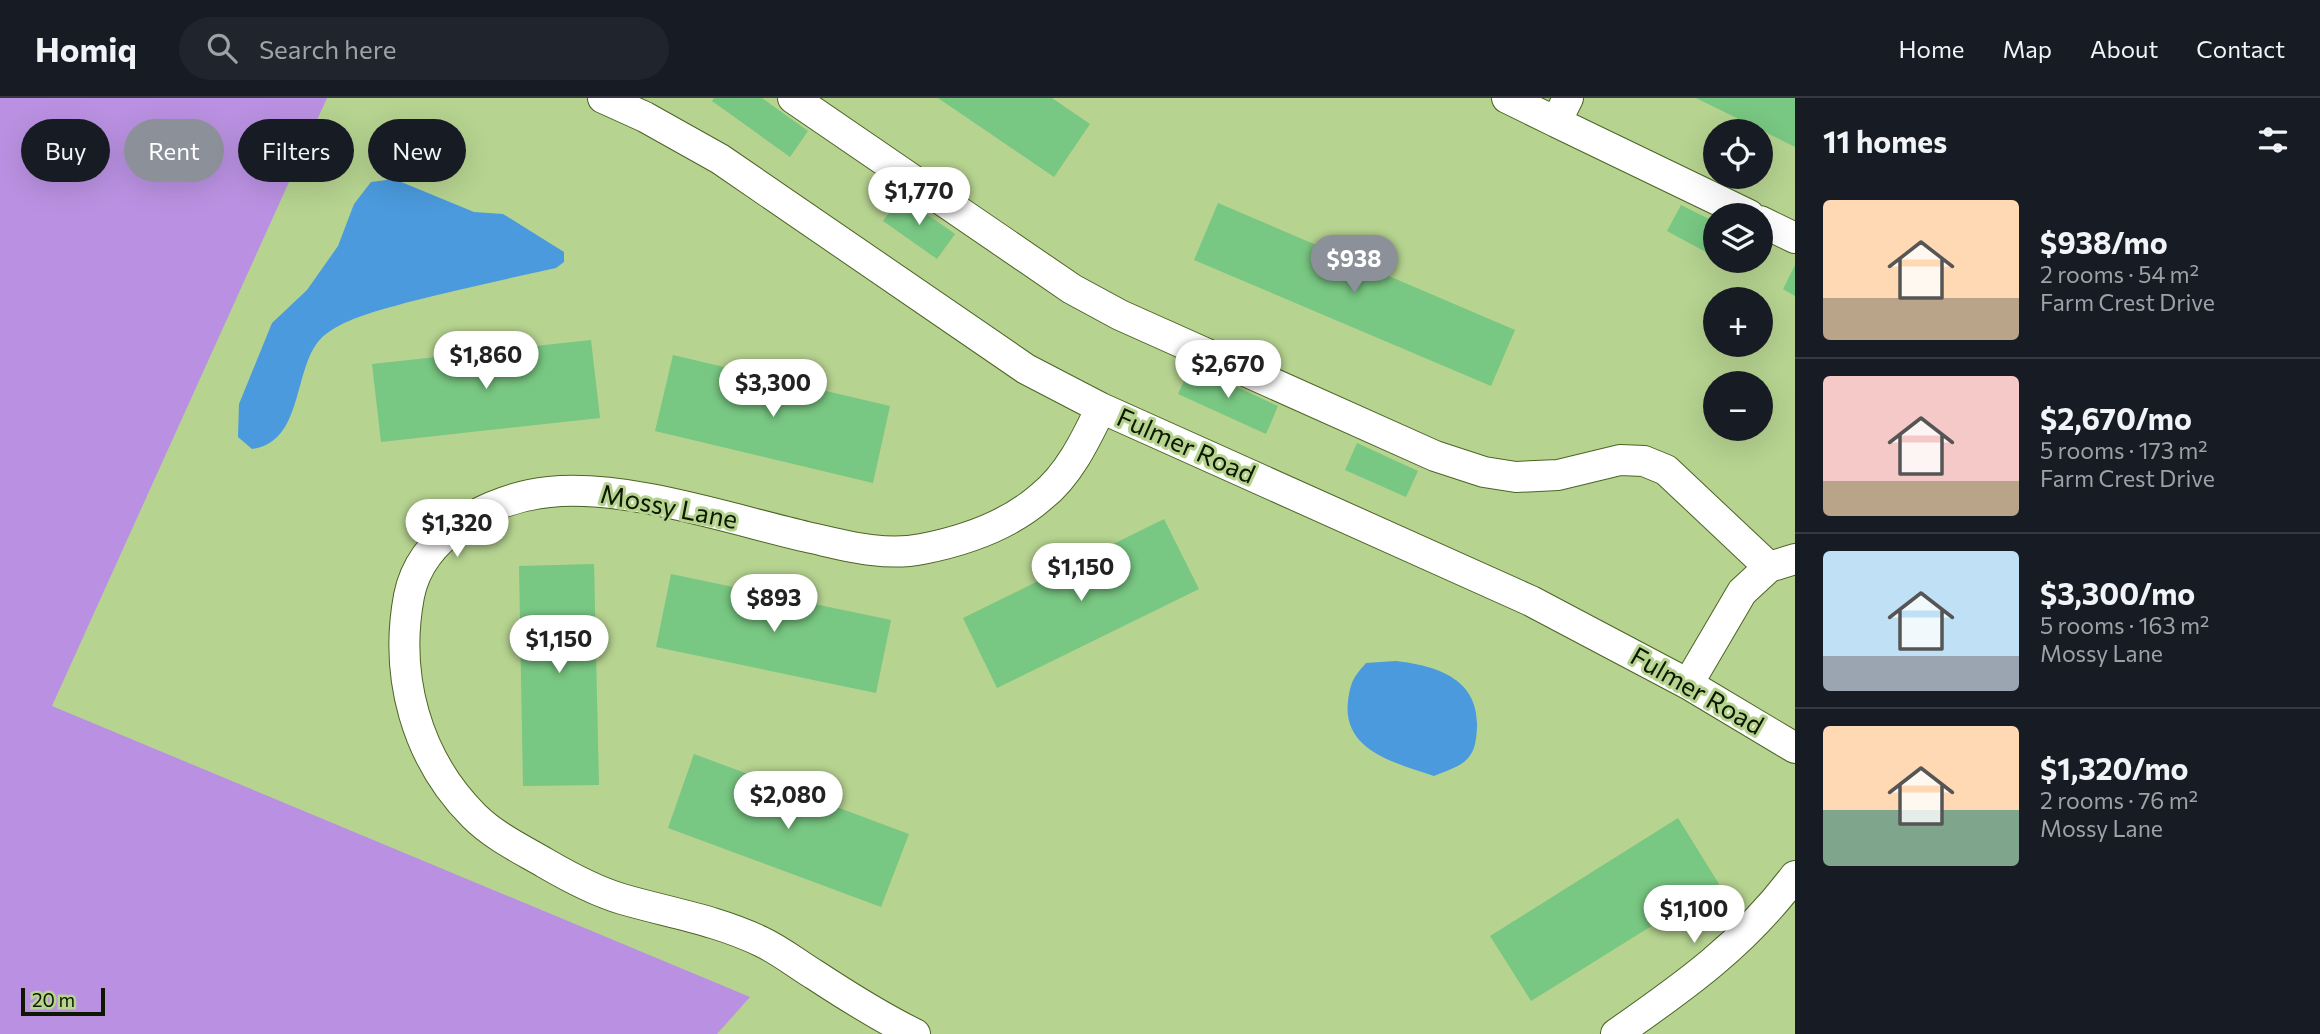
<!DOCTYPE html>
<meta charset="utf-8">
<style>
body{margin:0;font-family:Commissioner,sans-serif;background:#20242c;color:#f1f3f6;height:100vh;display:flex;flex-direction:column;font-size:26px;white-space:nowrap}
*{box-sizing:border-box;margin:0}
p{font-size:23px;color:#9ea1a6}
.icon{flex:none;width:38px;height:38px;fill:none;stroke:currentColor;stroke-width:2;stroke-linecap:round;stroke-linejoin:round}
.map{position:relative;flex:1;overflow:hidden}
.details{display:flex;flex-direction:column;background:#171b24;width:525px}
.details>*{flex:none}
.banner{position:absolute;left:21px;top:21px;width:665px;height:63px;display:flex;gap:14px}
.buttons{position:absolute;left:1703px;top:21px;display:grid;gap:14px}
.buttons a{display:grid;place-items:center;width:70px;height:70px;border-radius:50%;background:#171b24;box-shadow:0 7px 28px #0002;font-size:35px}
.scale{position:absolute;left:21px;bottom:18px;width:84px;box-sizing:border-box;padding-left:7px;border:4px solid #0e1801;border-top:0;font-size:19px;line-height:24px;white-space:nowrap;color:#0e1801;-webkit-text-stroke:5px #b6d390;paint-order:stroke}
.price{position:absolute;translate:-50% -60px;padding:0 16px;border-radius:24px;background:#fff;color:#222;font-size:23px;line-height:46px;filter:drop-shadow(0 2px 4px #0008)}
.price::after{content:'';position:absolute;left:50%;top:42px;width:21px;height:16px;margin-left:-10px;background:inherit;clip-path:polygon(0 0,100% 0,50% 100%)}
.price.selected{background:#8c9099;color:#fff}
ul{padding:0;list-style:none}
li{display:flex;align-items:center;gap:21px;height:175px;padding:0 28px}
li+li{border-top:2px solid #363941}
li span{display:grid;place-items:center;flex:none;width:196px;height:140px;border-radius:7px;color:#555}
li>.icon{margin-inline-start:auto}
span .icon{width:84px;height:84px;fill:#fffc;stroke-width:1}
li b{font-size:30px}
h2{display:flex;justify-content:space-between;align-items:center;height:84px;padding:0 28px;font-size:30px}
.pill{padding:0 24px;border-radius:32px;background:#171b24;box-shadow:0 7px 28px #0002;font-size:24px;line-height:63px}
.pill.selected{background:#8c9099;color:#fff}
header{display:flex;align-items:center;gap:42px;box-sizing:border-box;height:98px;padding:0 35px;background:#171b24;border-bottom:2px solid #363941}
header strong{font-size:33px}
nav{display:flex;gap:38px;margin-inline-start:auto;font-size:24px}
.search{width:490px;height:63px;background:#20242c;display:flex;align-items:center;gap:18px;box-sizing:border-box;padding:0 24px;border-radius:38px;color:#9ea1a6;font-size:26px}
main{display:flex;flex:1;min-height:0}
.map>svg:first-child{display:block}
.green{fill:#ba91e2}
.water{fill:#4b9add}
.building{fill:#78c782}
.lines{fill:none;stroke-linecap:round;stroke-linejoin:round}
.minor-casing{stroke:#4c6425;stroke-width:32}
.minor{stroke:#fff;stroke-width:30}
.labels{text-anchor:middle;stroke-width:6;stroke-linejoin:round;paint-order:stroke}
.street-label{font-size:26px;fill:#0e1801;stroke:#b6d390}
</style>
<header>
<strong>Homiq</strong>
<div class="search"><svg class="icon" aria-label="search" viewBox="0 0 24 24"><circle cx="10" cy="10" r="6"/><path d="M15 15l6 6"/></svg>Search here</div>
<nav><a>Home</a><a>Map</a><a>About</a><a>Contact</a></nav>
</header>
<main>
<div class="map">
<svg width="1795" height="936" viewBox="0 0 1795 936">
<rect width="100%" height="100%" fill="#b6d390"/>
<path class="green" d="M 0,0 L 327,0 L 52,608 L 750,899 L 717,936 L 0,936 Z"/>
<path class="water" d="M 394,81 L 474,114 L 503,116 L 564,154 L 564,164 L 556,170 C 506,181 455,192 405,205 C 378,213 349,219 326,236 C 291,262 307,344 252,351 L 238,339 L 239,306 L 272,225 L 307,192 L 338,148 L 354,106 L 371,84 Z
M 1396,563 C 1438,568 1479,581 1477,630 C 1476,644 1475,655 1464,664 C 1456,670 1443,674 1434,678 C 1396,665 1342,653 1348,603 C 1351,583 1353,580 1366,565 Z"/>
<path class="building" d="M 714,0 L 762,0 L 808,33 L 790,59 L 712,3 Z
M 938,0 L 1052,0 L 1090,26 L 1054,79 Z
M 1696,0 L 1795,0 L 1795,49 L 1769,36 Z
M 901,98 L 955,136 L 937,161 L 883,123 Z
M 1218,105 L 1515,232 L 1491,288 L 1194,162 Z
M 1681,107 L 1715,124 L 1715,159 L 1667,133 Z
M 1795,167 L 1795,198 L 1783,191 Z
M 591,242 L 600,320 L 381,344 L 372,266 Z
M 673,257 L 890,308 L 873,385 L 655,333 Z
M 1191,268 L 1278,308 L 1266,336 L 1178,296 Z
M 1357,345 L 1418,373 L 1406,399 L 1345,372 Z
M 1164,421 L 1199,491 L 997,590 L 963,520 Z
M 594,466 L 599,687 L 523,688 L 519,468 Z
M 671,476 L 891,522 L 876,595 L 656,549 Z
M 694,656 L 909,736 L 881,809 L 668,730 Z
M 1678,720 L 1719,786 L 1531,903 L 1490,838 Z"/>
<g class="lines">
<defs>
<path id="minor" d="M 603,0 L 645,19 L 720,61 L 1026,271 L 1101,310 L 1531,503 L 1688,586 L 1795,650
M 793,0 L 1072,191 L 1120,217 L 1435,358 L 1484,374 L 1516,379 L 1558,377 L 1620,362 L 1644,363 L 1666,372 L 1769,469
M 1507,0 L 1556,24
M 1568,0 L 1556,24 L 1749,117
M 1760,123 L 1795,140
M 1688,586 L 1742,494 L 1769,469 L 1795,461
M 915,936 C 880,919 847,898 815,877 C 797,866 781,853 762,844 C 717,822 670,815 622,801 C 595,793 569,779 545,765 C 521,751 494,738 474,718 C 416,660 394,578 409,498 C 421,436 491,400 549,394 C 627,386 730,421 807,439 C 844,447 883,459 922,451 C 963,443 1009,427 1041,399 C 1069,377 1086,341 1101,310
M 1616,936 C 1685,888 1744,846 1795,778"/>
</defs>
<use href="#minor" class="minor-casing"/>
<use href="#minor" class="minor"/>
</g>
<g class="labels">
<g class="street-label">
<text transform="translate(1186 348) rotate(24)" y="9">Fulmer Road</text>
<text transform="translate(669 409) rotate(11)" y="9">Mossy Lane</text>
<text transform="translate(1697 593) rotate(30)" y="9">Fulmer Road</text>
</g>
</g>
</svg>
<div class="buttons">
<a><svg class="icon" aria-label="locate" viewBox="0 0 24 24"><circle cx="12" cy="12" r="6"/><path d="M12 2v4M12 18v4M2 12h4M18 12h4"/></svg></a>
<a><svg class="icon" aria-label="layers" viewBox="0 0 24 24"><path d="M12 4l9 5-9 5-9-5zM3 14l9 5 9-5"/></svg></a>
<a>+</a>
<a>−</a>
</div>
<div class="scale">20 m</div>
<b class="price" style="left:919px;top:129px">$1,770</b>
<b class="price selected" style="left:1354px;top:197px">$938</b>
<b class="price" style="left:486px;top:293px">$1,860</b>
<b class="price" style="left:1228px;top:302px">$2,670</b>
<b class="price" style="left:773px;top:321px">$3,300</b>
<b class="price" style="left:457px;top:461px">$1,320</b>
<b class="price" style="left:1081px;top:505px">$1,150</b>
<b class="price" style="left:774px;top:536px">$893</b>
<b class="price" style="left:559px;top:577px">$1,150</b>
<b class="price" style="left:788px;top:733px">$2,080</b>
<b class="price" style="left:1694px;top:847px">$1,100</b>
<div class="banner">
<a class="pill">Buy</a>
<a class="pill selected">Rent</a>
<a class="pill">Filters</a>
<a class="pill">New</a>
</div>
</div>
<section class="details">
<h2>11 homes<svg class="icon" aria-label="filters" viewBox="0 0 24 24"><path d="M4 7h16M4 17h16"/><circle cx="9" cy="7" r="2"/><circle cx="15" cy="17" r="2"/></svg></h2>
<ul>
<li><span style="background:linear-gradient(#ffd9b3 70%,#b9a48a 0)"><svg class="icon" aria-label="home" viewBox="0 0 24 24"><path d="M3 11l9-7 9 7M6 9v11h12V9"/></svg></span><div><b>$938/mo</b><p>2 rooms · 54 m²</p><p>Farm Crest Drive</p></div></li>
<li><span style="background:linear-gradient(#f6c9c9 75%,#b9a48a 0)"><svg class="icon" aria-label="home" viewBox="0 0 24 24"><path d="M3 11l9-7 9 7M6 9v11h12V9"/></svg></span><div><b>$2,670/mo</b><p>5 rooms · 173 m²</p><p>Farm Crest Drive</p></div></li>
<li><span style="background:linear-gradient(#bfe0f5 75%,#9aa5b1 0)"><svg class="icon" aria-label="home" viewBox="0 0 24 24"><path d="M3 11l9-7 9 7M6 9v11h12V9"/></svg></span><div><b>$3,300/mo</b><p>5 rooms · 163 m²</p><p>Mossy Lane</p></div></li>
<li><span style="background:linear-gradient(#ffd9b3 60%,#7fa58c 0)"><svg class="icon" aria-label="home" viewBox="0 0 24 24"><path d="M3 11l9-7 9 7M6 9v11h12V9"/></svg></span><div><b>$1,320/mo</b><p>2 rooms · 76 m²</p><p>Mossy Lane</p></div></li>
</ul>
</section>
</main>
